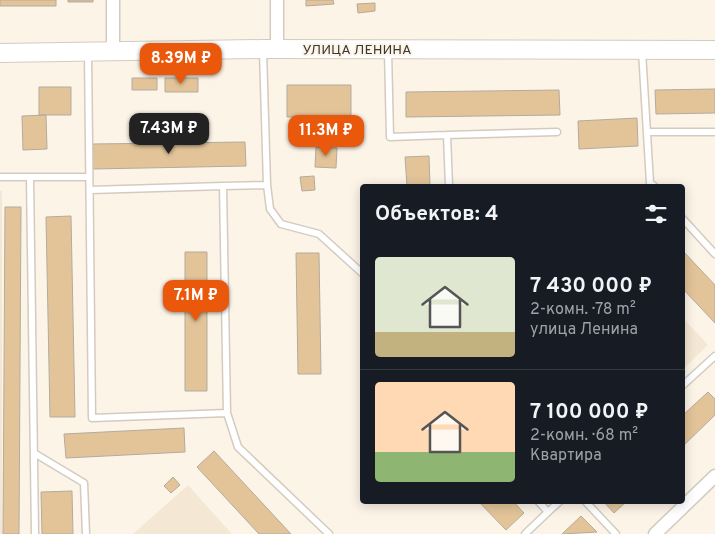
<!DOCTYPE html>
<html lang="ru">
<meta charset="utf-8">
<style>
body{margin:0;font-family:Overpass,sans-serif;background:#242831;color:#f1f3f6;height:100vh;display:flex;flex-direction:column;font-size:19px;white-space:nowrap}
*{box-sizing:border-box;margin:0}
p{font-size:16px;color:#9ea1a6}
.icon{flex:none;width:28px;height:28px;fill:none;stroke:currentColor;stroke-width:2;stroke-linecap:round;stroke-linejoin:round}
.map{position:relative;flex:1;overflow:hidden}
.panel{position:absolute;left:360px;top:184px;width:325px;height:320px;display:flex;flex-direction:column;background:#171b24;border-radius:5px;box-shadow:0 2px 12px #0003}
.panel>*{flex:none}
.price{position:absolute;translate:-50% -42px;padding:0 11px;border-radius:10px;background:#ea580c;color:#fff;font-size:16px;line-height:32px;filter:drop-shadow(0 1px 2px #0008)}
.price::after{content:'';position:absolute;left:50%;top:30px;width:15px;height:11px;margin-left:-8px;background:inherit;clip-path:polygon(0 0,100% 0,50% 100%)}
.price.active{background:#222;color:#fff}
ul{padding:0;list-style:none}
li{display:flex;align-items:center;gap:15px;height:125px;padding:0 15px}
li+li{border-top:1px solid #363941}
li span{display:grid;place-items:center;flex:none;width:140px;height:100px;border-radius:5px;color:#555}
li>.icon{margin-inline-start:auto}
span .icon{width:60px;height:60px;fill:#fffc;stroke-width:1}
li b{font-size:21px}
h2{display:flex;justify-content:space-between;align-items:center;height:60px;padding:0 15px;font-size:21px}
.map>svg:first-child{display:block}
.built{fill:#f4e7d4}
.building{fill:#e3c499;stroke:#b3ab9f}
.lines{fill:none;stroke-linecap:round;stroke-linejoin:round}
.lane-casing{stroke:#d4cbc0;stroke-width:9}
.street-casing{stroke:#d4cbc0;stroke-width:15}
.secondary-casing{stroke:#d4cbc0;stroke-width:20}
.lane{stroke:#fff;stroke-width:6}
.street{stroke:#fff;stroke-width:12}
.secondary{stroke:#fff;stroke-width:18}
.labels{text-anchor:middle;stroke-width:4;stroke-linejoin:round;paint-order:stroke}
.street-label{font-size:14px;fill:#3b3733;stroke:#fdf4e8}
</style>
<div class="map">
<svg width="715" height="534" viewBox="0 0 715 534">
<rect width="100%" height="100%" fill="#fdf4e8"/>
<path class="built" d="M 0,191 L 2,191 L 2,534 L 0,534 Z
M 683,318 L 708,345 L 683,369 Z
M 188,485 L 232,534 L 133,534 Z"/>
<path class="building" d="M 0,0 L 56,0 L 56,6 L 0,6 Z
M 68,0 L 93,0 L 93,2 L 68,2 Z
M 306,0 L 333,0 L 334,4 L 306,6 Z
M 375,3 L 375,11 L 358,13 L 357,4 Z
M 132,78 L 157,78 L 157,90 L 132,90 Z
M 165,78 L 198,78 L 198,92 L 165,92 Z
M 287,85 L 351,85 L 351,116 L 287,117 Z
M 39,87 L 71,87 L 71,115 L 39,115 Z
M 715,89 L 715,113 L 656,114 L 655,90 Z
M 559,90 L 560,115 L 406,117 L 406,92 Z
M 46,115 L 47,149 L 23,150 L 22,116 Z
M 637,118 L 638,146 L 579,149 L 578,121 Z
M 245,142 L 246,166 L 93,169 L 93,144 Z
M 316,147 L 337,148 L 336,168 L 315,167 Z
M 429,156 L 430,186 L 407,186 L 405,157 Z
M 314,176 L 315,190 L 302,191 L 300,177 Z
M 5,207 L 21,207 L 19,534 L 3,534 Z
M 71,216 L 75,417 L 50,417 L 46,217 Z
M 682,250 L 715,285 L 715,323 L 682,288 Z
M 185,252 L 207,252 L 207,391 L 185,391 Z
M 296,253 L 319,253 L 321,374 L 298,374 Z
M 708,392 L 715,399 L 715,415 L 682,447 L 682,416 Z
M 184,428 L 185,452 L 66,458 L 64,434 Z
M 214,451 L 291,534 L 259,534 L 197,467 Z
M 173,477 L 180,485 L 171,493 L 164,486 Z
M 72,491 L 73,534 L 42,534 L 41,492 Z
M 478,501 L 513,501 L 524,513 L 506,530 Z
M 603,501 L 627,501 L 614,513 Z
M 581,516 L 597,532 L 562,534 Z"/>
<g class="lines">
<defs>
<path id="lane" d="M 263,51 L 267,185
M 388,51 L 390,137 L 447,135
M 642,51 L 650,183 L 654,186
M 88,53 L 92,418 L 227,413 L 238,447 L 329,534
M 647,132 L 715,132
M 0,177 L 30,177 L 35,534
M 30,177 L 89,177
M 449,186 L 447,135 L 557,132
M 90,190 L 223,186
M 682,218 L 715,254
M 682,386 L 715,356
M 227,413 L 223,186 L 267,185 L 270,209 L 281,224 L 319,234 L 362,273
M 34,453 L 84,483 L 86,534
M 585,501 L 616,534
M 548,512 L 560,501
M 525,534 L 548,512 L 538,501"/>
<path id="street" d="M 277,49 L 277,0
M 113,52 L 113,0
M 655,534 L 715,476"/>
<path id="secondary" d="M 0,53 L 263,49 L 715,50"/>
</defs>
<use href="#lane" class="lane-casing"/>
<use href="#street" class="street-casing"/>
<use href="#secondary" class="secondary-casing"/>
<use href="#lane" class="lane"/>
<use href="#street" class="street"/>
<use href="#secondary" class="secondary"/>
</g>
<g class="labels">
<g class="street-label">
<text x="357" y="54">УЛИЦА ЛЕНИНА</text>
</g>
</g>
</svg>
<b class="price" style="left:181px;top:85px">8.39M ₽</b>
<b class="price active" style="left:169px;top:155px">7.43M ₽</b>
<b class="price" style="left:326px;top:157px">11.3M ₽</b>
<b class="price" style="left:196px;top:322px">7.1M ₽</b>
<section class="panel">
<h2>Объектов: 4<svg class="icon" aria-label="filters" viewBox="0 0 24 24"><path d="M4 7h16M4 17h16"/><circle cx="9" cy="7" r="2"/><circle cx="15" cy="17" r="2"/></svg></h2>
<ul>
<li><span style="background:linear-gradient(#dfe7d0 75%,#c2b280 0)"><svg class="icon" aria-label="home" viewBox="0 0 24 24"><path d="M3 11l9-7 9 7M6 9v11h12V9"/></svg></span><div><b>7 430 000 ₽</b><p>2-комн. · 78 m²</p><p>улица Ленина</p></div></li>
<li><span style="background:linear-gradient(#ffd9b3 70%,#8fb573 0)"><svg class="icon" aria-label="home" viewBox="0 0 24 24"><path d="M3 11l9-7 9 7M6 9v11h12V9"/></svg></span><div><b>7 100 000 ₽</b><p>2-комн. · 68 m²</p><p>Квартира</p></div></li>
</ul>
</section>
</div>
